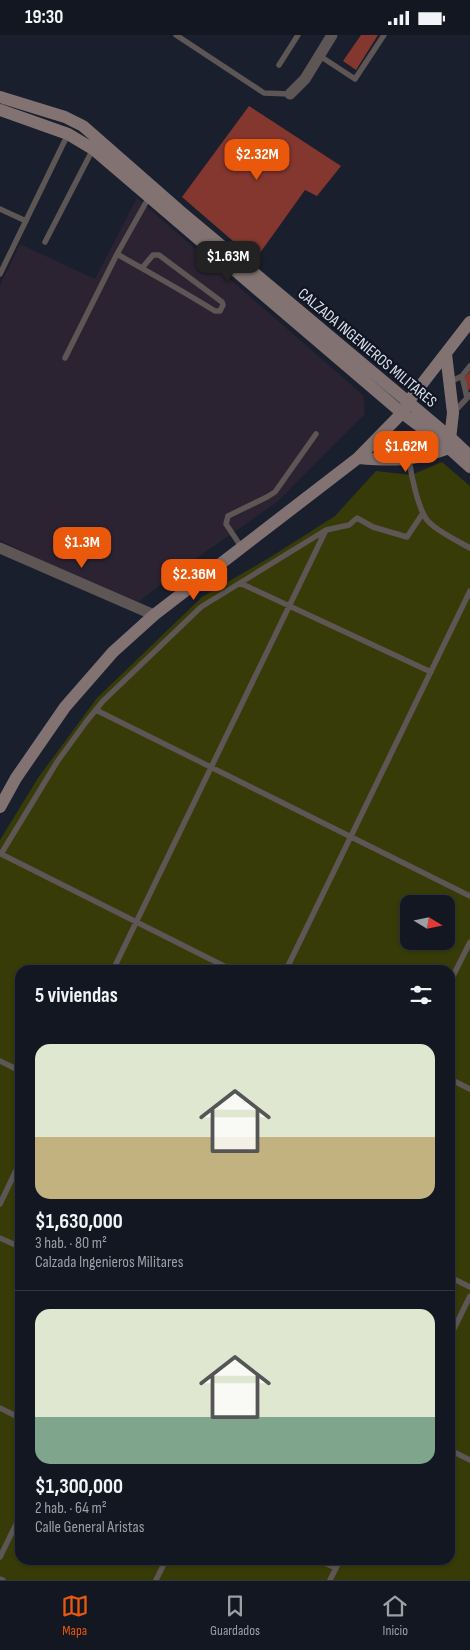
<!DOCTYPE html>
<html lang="es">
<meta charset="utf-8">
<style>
body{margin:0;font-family:"Sofia Sans Condensed",sans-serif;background:#1c202a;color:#f1f3f6;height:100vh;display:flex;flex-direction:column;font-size:19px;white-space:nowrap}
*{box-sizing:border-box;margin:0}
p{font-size:16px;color:#9d9fa5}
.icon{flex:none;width:28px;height:28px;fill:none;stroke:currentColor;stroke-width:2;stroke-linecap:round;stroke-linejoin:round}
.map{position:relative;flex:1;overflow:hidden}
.panel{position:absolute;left:15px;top:930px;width:440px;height:600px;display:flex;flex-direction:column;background:#131722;border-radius:15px;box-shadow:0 1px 4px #0004,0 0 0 1px #323640}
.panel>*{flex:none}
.needle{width:32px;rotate:100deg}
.fabs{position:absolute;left:400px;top:860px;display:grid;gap:10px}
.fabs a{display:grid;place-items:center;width:55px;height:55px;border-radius:10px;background:#131722;box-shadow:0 1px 4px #0004,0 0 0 1px #323640;font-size:25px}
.price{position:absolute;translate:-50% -42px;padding:0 11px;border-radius:10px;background:#ea580c;color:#fff;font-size:16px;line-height:32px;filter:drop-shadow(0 1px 2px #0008)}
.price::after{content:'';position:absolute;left:50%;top:30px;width:15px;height:11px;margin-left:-8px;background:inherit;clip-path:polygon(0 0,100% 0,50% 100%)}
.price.on{background:#222;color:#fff}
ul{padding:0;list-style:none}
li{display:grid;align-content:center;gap:10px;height:265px;padding:0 20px}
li+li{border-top:1px solid #323640}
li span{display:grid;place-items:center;height:155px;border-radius:15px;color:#555}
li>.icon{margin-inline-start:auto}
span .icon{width:90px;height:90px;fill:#fffc;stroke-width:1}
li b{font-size:21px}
h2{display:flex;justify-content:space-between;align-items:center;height:60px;padding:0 20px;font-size:21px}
.status{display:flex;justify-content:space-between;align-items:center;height:35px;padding:0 25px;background:#131722;direction:ltr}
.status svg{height:14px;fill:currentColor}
.dock{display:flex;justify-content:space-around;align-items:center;height:70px;border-top:1px solid #323640;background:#131722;font-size:14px;color:#9d9fa5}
.dock a{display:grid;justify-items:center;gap:2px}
.dock .on{color:#ea580c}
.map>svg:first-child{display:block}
.industrial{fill:#2b2332}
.green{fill:#373b08;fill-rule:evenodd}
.building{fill:#84372f}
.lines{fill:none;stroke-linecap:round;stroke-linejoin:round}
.lane{stroke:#5e5555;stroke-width:5.5}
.street{stroke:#5e5555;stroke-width:11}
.secondary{stroke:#827372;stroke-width:12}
.labels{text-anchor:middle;stroke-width:4.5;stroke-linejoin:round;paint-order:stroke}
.street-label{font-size:16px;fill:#dce0ea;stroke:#101623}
</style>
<div class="status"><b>19:30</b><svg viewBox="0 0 49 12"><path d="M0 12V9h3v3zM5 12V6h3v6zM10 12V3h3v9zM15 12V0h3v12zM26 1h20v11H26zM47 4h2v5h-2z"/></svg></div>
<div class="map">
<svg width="470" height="1545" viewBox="0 0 470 1545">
<rect width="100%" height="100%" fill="#191f2d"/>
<path class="industrial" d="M 137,163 L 363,360 L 365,379 L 277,467 L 181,534 L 138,567 L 88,549 L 0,505 L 0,250 L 20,209 L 95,244 Z"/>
<path class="green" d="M 442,427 L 470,451 L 470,1545 L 0,1545 L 0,805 L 38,743 L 97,663 L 202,562 L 269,523 L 335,481 L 376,436 L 411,440 ZM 409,869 L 446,869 L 446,906 L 409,906 ZM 20,935 L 450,935 L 450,1525 L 20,1525 Z"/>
<path class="building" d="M 361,0 L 378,0 L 356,35 L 343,26 Z
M 249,71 L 341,131 L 317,161 L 305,155 L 255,225 L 182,162 Z
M 470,336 L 470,354 L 468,356 L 464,343 Z"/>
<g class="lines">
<path class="lane" d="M 176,0 L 264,58 L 290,59
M 320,21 L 355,44 L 384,0
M 279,30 L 298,0
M 0,174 L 26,186
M 45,207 L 93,114
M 117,219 C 150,238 183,256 215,276 L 220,276 L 223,270 L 222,267 L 159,220 L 153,220 L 142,233
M 0,239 L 68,99
M 65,323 L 117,219 L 149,162
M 462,341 L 467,363
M 450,347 L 462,341 L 470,331
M 455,376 L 470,360
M 409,424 C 411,440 418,473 427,485 C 436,496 458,506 470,513
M 242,513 L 226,489 L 228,481 L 267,462 L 275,457 L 316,399
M 240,548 L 431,637
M 96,675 L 470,861
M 113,935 L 326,495
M 232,935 L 1,819 L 57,727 L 86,687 L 103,666 L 201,572 L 326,495 L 349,490 L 357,483 L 373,492 L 407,502 L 423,478
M 286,935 L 470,556
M 450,947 L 470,907
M 0,1026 L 20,1036
M 450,1044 L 470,1054
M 0,1169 L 20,1127
M 0,1203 L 20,1212
M 450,1242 L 470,1252
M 450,1302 L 470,1261
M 0,1373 L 20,1383
M 450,1415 L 470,1425
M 0,1522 L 20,1481
M 318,1525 L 336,1533
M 0,1544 L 3,1545
M 156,1545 L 166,1525
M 330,1545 L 340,1525"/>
<path class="street" d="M 290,59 L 305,44 L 332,0
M 0,513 L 154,580"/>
<path class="secondary" d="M 0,62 L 65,82 L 83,91 L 180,176 L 450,402 L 470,421
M 0,75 L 68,99 L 93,114 L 402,378 L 449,413 L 470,432
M 358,423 C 395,426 413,426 449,413 L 453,378 L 446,319
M 0,772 L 16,743 L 65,672 L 113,617 L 154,580 L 358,423 L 402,378 L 408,367 L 470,287"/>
</g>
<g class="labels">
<g class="street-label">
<text transform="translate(368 312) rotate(40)" y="6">CALZADA INGENIEROS MILITARES</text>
</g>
</g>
</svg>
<div class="fabs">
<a><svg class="needle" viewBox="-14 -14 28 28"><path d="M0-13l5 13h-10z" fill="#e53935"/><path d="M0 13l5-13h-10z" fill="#9d9fa5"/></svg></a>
</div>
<b class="price" style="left:257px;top:146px">$2.32M</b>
<b class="price on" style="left:228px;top:248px">$1.63M</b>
<b class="price" style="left:406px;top:438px">$1.62M</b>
<b class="price" style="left:82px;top:534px">$1.3M</b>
<b class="price" style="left:194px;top:566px">$2.36M</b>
<section class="panel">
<h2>5 viviendas<svg class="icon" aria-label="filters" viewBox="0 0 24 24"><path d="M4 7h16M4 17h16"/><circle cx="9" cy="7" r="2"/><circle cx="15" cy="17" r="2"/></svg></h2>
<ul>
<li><span style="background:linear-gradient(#dfe7d0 60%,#c2b280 0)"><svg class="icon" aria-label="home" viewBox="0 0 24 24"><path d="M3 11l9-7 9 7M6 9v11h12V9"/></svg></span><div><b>$1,630,000</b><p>3 hab. · 80 m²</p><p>Calzada Ingenieros Militares</p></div></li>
<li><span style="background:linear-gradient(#dfe7d0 70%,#7fa58c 0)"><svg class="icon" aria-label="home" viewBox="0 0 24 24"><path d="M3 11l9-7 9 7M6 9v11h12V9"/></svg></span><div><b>$1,300,000</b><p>2 hab. · 64 m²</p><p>Calle General Aristas</p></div></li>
</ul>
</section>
</div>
<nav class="dock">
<a class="on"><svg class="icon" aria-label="map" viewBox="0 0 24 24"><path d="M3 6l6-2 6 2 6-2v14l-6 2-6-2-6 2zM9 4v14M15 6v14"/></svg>Mapa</a>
<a><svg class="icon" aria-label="saved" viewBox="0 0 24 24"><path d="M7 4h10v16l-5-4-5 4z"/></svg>Guardados</a>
<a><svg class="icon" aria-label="home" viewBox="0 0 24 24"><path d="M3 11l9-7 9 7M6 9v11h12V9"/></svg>Inicio</a>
</nav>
